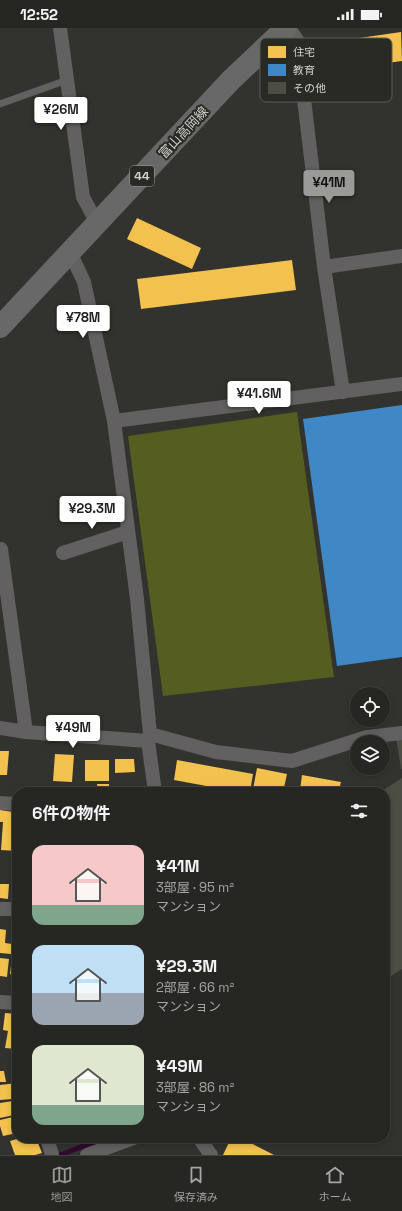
<!DOCTYPE html>
<html lang="ja">
<meta charset="utf-8">
<style>
body{margin:0;font-family:"Space Grotesk","Noto Sans JP",sans-serif;background:#32322f;color:#f1f3f6;height:100vh;display:flex;flex-direction:column;font-size:15px;white-space:nowrap}
*{box-sizing:border-box;margin:0}
p{font-size:13px;color:#a4a5a5}
.icon{flex:none;width:22px;height:22px;fill:none;stroke:currentColor;stroke-width:2;stroke-linecap:round;stroke-linejoin:round}
.map{position:relative;flex:1;overflow:hidden}
.drawer{position:absolute;left:12px;top:759px;width:378px;height:356px;display:flex;flex-direction:column;background:#262622;border-radius:16px;box-shadow:0 2px 6px #0003,0 0 0 1px #424340}
.drawer>*{flex:none}
.tools{position:absolute;left:350px;top:659px;display:grid;gap:8px}
.tools a{display:grid;place-items:center;width:40px;height:40px;border-radius:50%;background:#262622;box-shadow:0 2px 6px #0003,0 0 0 1px #424340;font-size:20px}
.price{position:absolute;translate:-50% -34px;padding:0 9px;border-radius:4px;background:#fff;color:#222;font-size:13px;line-height:26px;filter:drop-shadow(0 1px 2px #0008)}
.price::after{content:'';position:absolute;left:50%;top:24px;width:12px;height:9px;margin-left:-6px;background:inherit;clip-path:polygon(0 0,100% 0,50% 100%)}
.price.active{background:#9a9b96;color:#111}
ul{padding:0;list-style:none}
li{display:flex;align-items:center;gap:12px;height:100px;padding:0 20px}
li span{display:grid;place-items:center;flex:none;width:112px;height:80px;border-radius:12px;color:#555}
li>.icon{margin-inline-start:auto}
span .icon{width:48px;height:48px;fill:#fffc;stroke-width:1}
li b{font-size:17px}
h2{display:flex;justify-content:space-between;align-items:center;height:48px;padding:0 20px;font-size:17px}
.status{display:flex;justify-content:space-between;align-items:center;height:28px;padding:0 20px;background:#262622;direction:ltr}
.status svg{height:11px;fill:currentColor}
.menu{display:flex;justify-content:space-around;align-items:center;height:56px;border-top:1px solid #424340;background:#262622;font-size:11px;color:#a4a5a5}
.menu a{display:grid;justify-items:center;gap:2px}
.menu .active{color:#9a9b96}
.map>svg:first-child{display:block}
.garden{fill:#565d21}
.homes{fill:#f2c14e}
.schools{fill:#3f88c5}
.lines{fill:none;stroke-linecap:round;stroke-linejoin:round}
.stream{stroke:#32082f;stroke-width:5}
.building{fill:#4c4d43}
.service{stroke:#626060;stroke-width:7}
.minor{stroke:#626060;stroke-width:14}
.primary{stroke:#696869;stroke-width:22}
.labels{text-anchor:middle;stroke-width:4;stroke-linejoin:round;paint-order:stroke}
.shield{fill:#292a23;stroke:#9fa09b;stroke-width:1}
.shield-label{font-size:12px;font-weight:bold;fill:#d2d3ce}
.street-label{font-size:13px;fill:#d2d3ce;stroke:#292a23}
.key{fill:#292a23;stroke:#5c5d56;stroke-width:1}
.key-label{font-size:11px;fill:#d2d3ce}
</style>
<div class="status"><b>12:52</b><svg viewBox="0 0 49 12"><path d="M0 12V9h3v3zM5 12V6h3v6zM10 12V3h3v9zM15 12V0h3v12zM26 1h20v11H26zM47 4h2v5h-2z"/></svg></div>
<div class="map">
<svg width="402" height="1127" viewBox="0 0 402 1127">
<rect width="100%" height="100%" fill="#32322e"/>
<path class="garden" d="M 297,384 L 334,649 L 163,668 L 128,408 Z"/>
<path class="homes" d="M 401,4 L 402,33 L 308,46 L 304,18 Z
M 137,190 L 201,220 L 192,241 L 127,211 Z
M 292,232 L 296,262 L 141,281 L 137,251 Z
M 0,723 L 9,723 L 7,747 L 0,747 Z
M 55,726 L 74,727 L 72,754 L 53,753 Z
M 115,731 L 134,731 L 135,744 L 115,745 Z
M 85,732 L 109,732 L 109,753 L 85,753 Z
M 177,732 L 253,746 L 250,764 L 239,764 L 174,752 Z
M 257,740 L 287,746 L 283,764 L 269,764 L 253,761 Z
M 302,747 L 341,754 L 339,762 L 344,764 L 313,764 L 300,762 Z
M 97,756 L 109,756 L 109,764 L 98,764 Z
M 134,759 L 134,764 L 115,764 L 115,760 Z
M 0,782 L 13,784 L 11,795 L 17,796 L 17,823 L 1,822 L 3,794 L 0,794 Z
M 14,831 L 17,832 L 17,871 L 14,871 L 16,854 L 11,853 Z
M 0,856 L 9,856 L 8,871 L 0,870 Z
M 0,901 L 6,902 L 5,915 L 12,916 L 11,926 L 0,925 Z
M 12,929 L 17,930 L 17,953 L 15,952 L 16,947 L 10,946 Z
M 0,930 L 9,931 L 7,949 L 0,948 Z
M 5,985 L 17,986 L 17,1021 L 5,1020 L 8,1003 L 3,1002 Z
M 0,1043 L 4,1043 L 6,1054 L 0,1054 Z
M 17,1055 L 17,1065 L 11,1066 L 12,1071 L 0,1072 L 0,1057 Z
M 13,1073 L 13,1075 L 17,1075 L 17,1082 L 13,1083 L 14,1087 L 0,1090 L 0,1075 Z
M 17,1088 L 17,1105 L 3,1108 L 0,1098 L 0,1092 Z
M 20,1110 L 36,1110 L 42,1125 L 35,1127 L 15,1127 L 10,1113 Z
M 231,1110 L 241,1110 L 274,1127 L 223,1127 Z"/>
<path class="schools" d="M 402,377 L 402,629 L 337,638 L 303,391 Z"/>
<g class="lines">
<path class="stream" d="M 60,1127 L 104,1110"/>
</g>
<path class="building" d="M 402,708 L 402,741 L 401,741 L 396,709 Z
M 402,750 L 402,941 L 385,952 L 385,764 L 380,764 Z"/>
<g class="lines">
<path class="service" d="M 0,76 L 67,52"/>
<path class="minor" d="M 60,0 L 83,169 L 97,195
M 289,0 L 297,12 L 324,239 L 343,364
M 70,224 L 84,254 L 114,393 L 137,571 L 150,706 L 148,713 L 155,764
M 324,239 L 402,228
M 114,393 L 402,356
M 1,521 L 26,704
M 63,525 L 128,504
M 0,700 L 26,704 L 148,713
M 150,706 L 216,724 L 292,733 L 367,709 L 402,705
M 0,775 L 17,776
M 0,881 L 17,881
M 0,974 L 17,975
M 47,1110 L 52,1127
M 199,1110 L 211,1127
M 87,1127 L 134,1110"/>
<path class="primary" d="M 0,299 L 231,52 L 286,0"/>
</g>
<g class="labels">
<rect class="shield" x="130" y="138" width="24" height="20" rx="3"/>
<g class="shield-label">
<text x="142" y="152">44</text>
</g>
<g class="street-label">
<text transform="translate(183 104) rotate(-47)" y="5">富山高岡線</text>
</g>
</g>
<rect x="260" y="10" width="132" height="64" rx="6" class="key"/>
<rect x="268" y="18" width="18" height="12" fill="#f2c14e"/>
<rect x="268" y="36" width="18" height="12" fill="#3f88c5"/>
<rect x="268" y="54" width="18" height="12" fill="#4c4d43"/>
<g class="key-label">
<text x="293" y="28">住宅</text>
<text x="293" y="46">教育</text>
<text x="293" y="64">その他</text>
</g>
</svg>
<div class="tools">
<a><svg class="icon" aria-label="locate" viewBox="0 0 24 24"><circle cx="12" cy="12" r="6"/><path d="M12 2v4M12 18v4M2 12h4M18 12h4"/></svg></a>
<a><svg class="icon" aria-label="layers" viewBox="0 0 24 24"><path d="M12 4l9 5-9 5-9-5zM3 14l9 5 9-5"/></svg></a>
</div>
<b class="price" style="left:61px;top:103px">¥26M</b>
<b class="price active" style="left:329px;top:176px">¥41M</b>
<b class="price" style="left:83px;top:311px">¥78M</b>
<b class="price" style="left:259px;top:387px">¥41.6M</b>
<b class="price" style="left:92px;top:502px">¥29.3M</b>
<b class="price" style="left:73px;top:721px">¥49M</b>
<section class="drawer">
<h2>6件の物件<svg class="icon" aria-label="filters" viewBox="0 0 24 24"><path d="M4 7h16M4 17h16"/><circle cx="9" cy="7" r="2"/><circle cx="15" cy="17" r="2"/></svg></h2>
<ul>
<li><span style="background:linear-gradient(#f6c9c9 75%,#7fa58c 0)"><svg class="icon" aria-label="home" viewBox="0 0 24 24"><path d="M3 11l9-7 9 7M6 9v11h12V9"/></svg></span><div><b>¥41M</b><p>3部屋 · 95 m²</p><p>マンション</p></div></li>
<li><span style="background:linear-gradient(#bfe0f5 60%,#9aa5b1 0)"><svg class="icon" aria-label="home" viewBox="0 0 24 24"><path d="M3 11l9-7 9 7M6 9v11h12V9"/></svg></span><div><b>¥29.3M</b><p>2部屋 · 66 m²</p><p>マンション</p></div></li>
<li><span style="background:linear-gradient(#dfe7d0 75%,#7fa58c 0)"><svg class="icon" aria-label="home" viewBox="0 0 24 24"><path d="M3 11l9-7 9 7M6 9v11h12V9"/></svg></span><div><b>¥49M</b><p>3部屋 · 86 m²</p><p>マンション</p></div></li>
</ul>
</section>
</div>
<nav class="menu">
<a class="active"><svg class="icon" aria-label="map" viewBox="0 0 24 24"><path d="M3 6l6-2 6 2 6-2v14l-6 2-6-2-6 2zM9 4v14M15 6v14"/></svg>地図</a>
<a><svg class="icon" aria-label="saved" viewBox="0 0 24 24"><path d="M7 4h10v16l-5-4-5 4z"/></svg>保存済み</a>
<a><svg class="icon" aria-label="home" viewBox="0 0 24 24"><path d="M3 11l9-7 9 7M6 9v11h12V9"/></svg>ホーム</a>
</nav>
